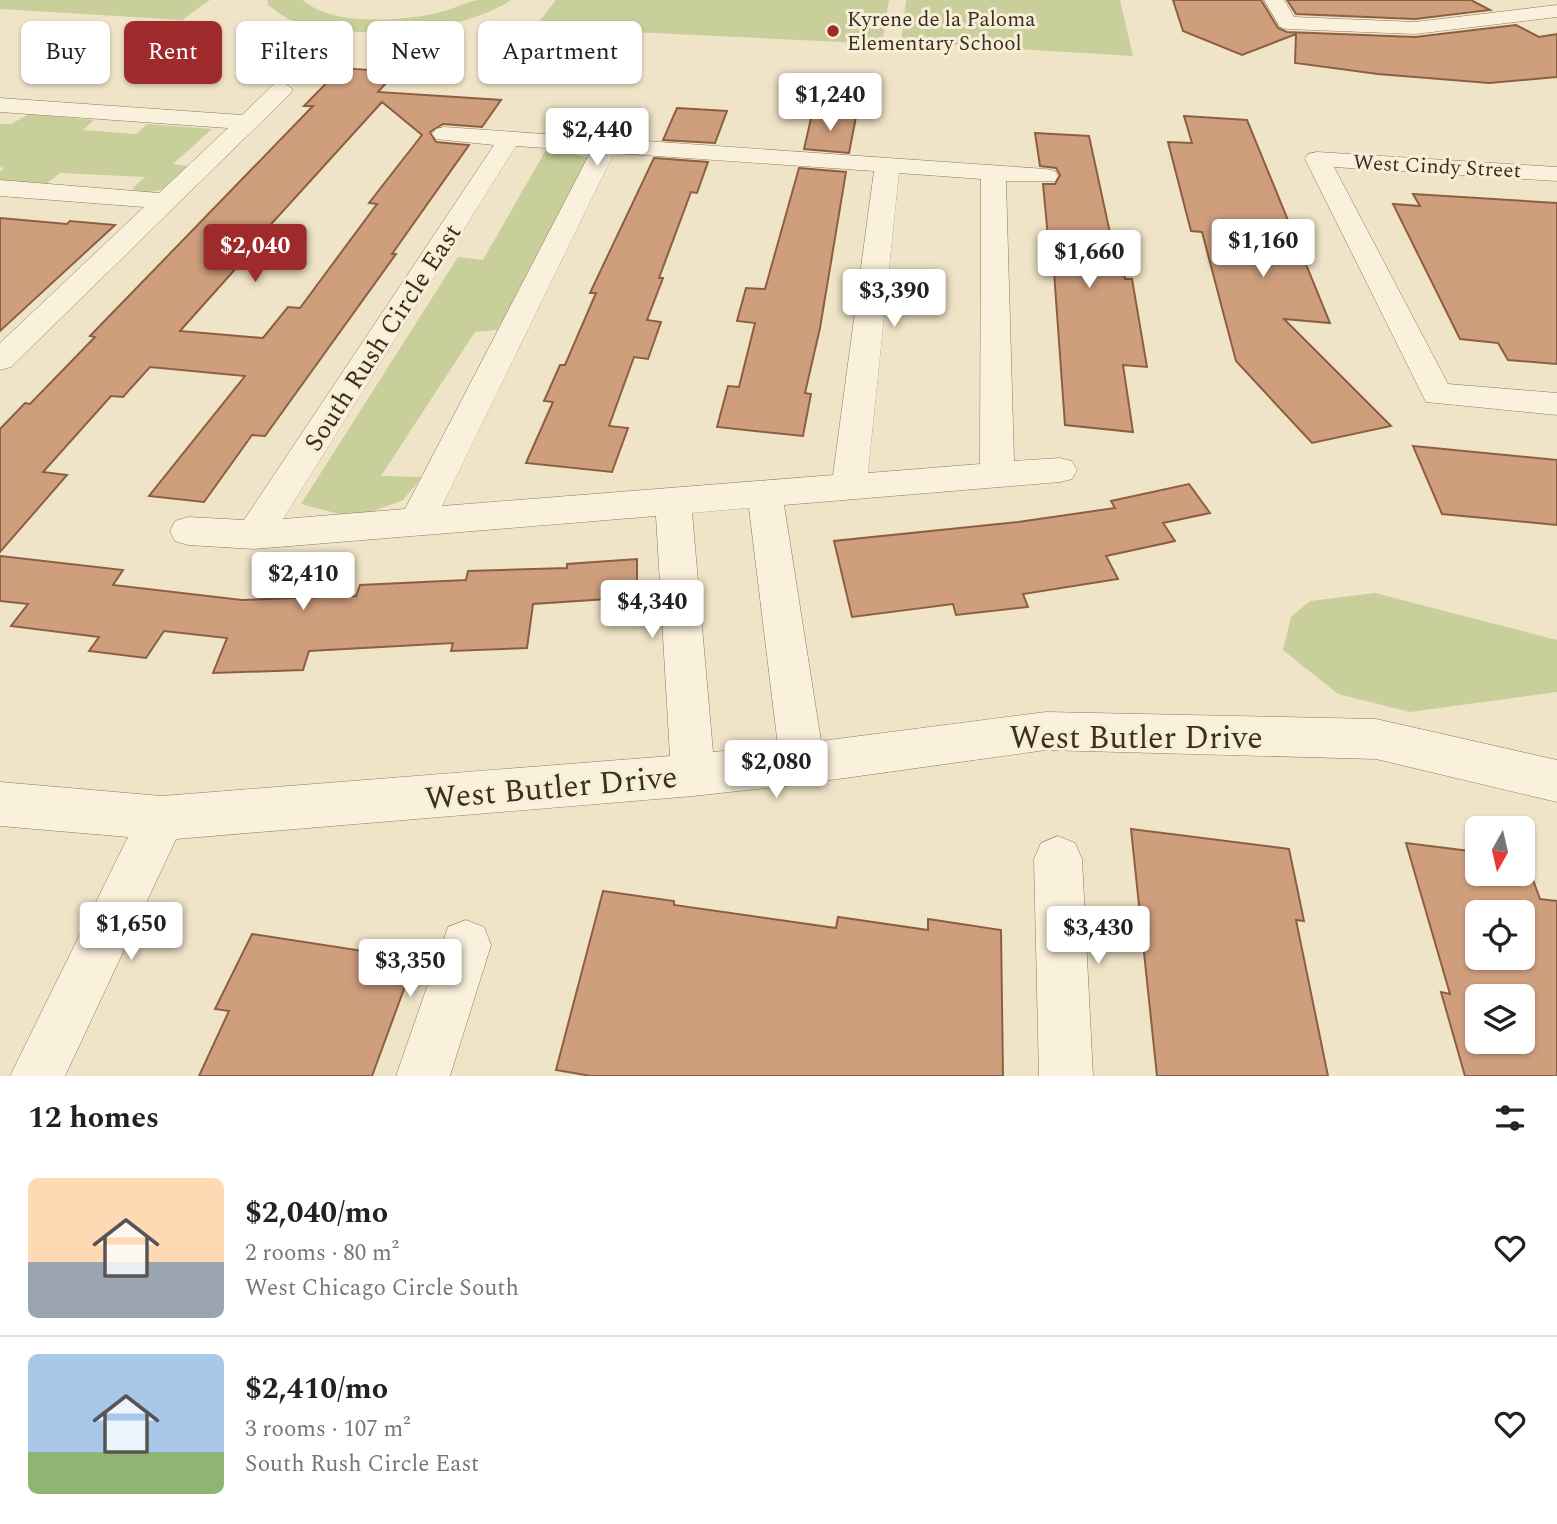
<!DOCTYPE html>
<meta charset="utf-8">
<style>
body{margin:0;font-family:Spectral,serif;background:#f6f6f6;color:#222;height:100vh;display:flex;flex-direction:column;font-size:26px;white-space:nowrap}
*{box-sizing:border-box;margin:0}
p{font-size:23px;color:#767676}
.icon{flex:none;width:38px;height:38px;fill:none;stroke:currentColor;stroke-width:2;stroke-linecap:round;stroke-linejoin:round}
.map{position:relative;height:1076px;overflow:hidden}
.panel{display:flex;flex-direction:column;background:#fff;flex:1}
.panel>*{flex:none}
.top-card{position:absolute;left:21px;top:21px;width:700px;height:63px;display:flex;gap:14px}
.needle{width:46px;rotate:188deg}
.buttons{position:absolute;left:1465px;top:816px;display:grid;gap:14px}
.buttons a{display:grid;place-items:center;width:70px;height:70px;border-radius:10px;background:#fff;box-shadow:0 2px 5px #0004;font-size:35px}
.price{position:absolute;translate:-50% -60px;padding:0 16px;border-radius:7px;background:#fff;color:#222;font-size:23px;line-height:46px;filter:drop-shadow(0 2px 4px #0008)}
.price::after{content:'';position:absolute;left:50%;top:42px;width:21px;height:16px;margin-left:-10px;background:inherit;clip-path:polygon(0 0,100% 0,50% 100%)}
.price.selected{background:#9e2a2b;color:#fff}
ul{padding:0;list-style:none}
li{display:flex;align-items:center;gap:21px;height:175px;padding:0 28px}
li+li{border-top:2px solid #e0e0e0}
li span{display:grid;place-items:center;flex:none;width:196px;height:140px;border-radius:10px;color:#555}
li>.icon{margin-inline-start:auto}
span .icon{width:84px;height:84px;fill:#fffc;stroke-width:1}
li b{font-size:30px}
h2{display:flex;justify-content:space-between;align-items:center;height:84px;padding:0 28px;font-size:30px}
.tag{padding:0 24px;border-radius:10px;background:#fff;box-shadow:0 2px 5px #0004;font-size:24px;line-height:63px}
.tag.selected{background:#9e2a2b;color:#fff}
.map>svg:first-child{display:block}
.green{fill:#c9cf9b}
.building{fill:#cf9f7d;stroke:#8d5f41;stroke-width:2;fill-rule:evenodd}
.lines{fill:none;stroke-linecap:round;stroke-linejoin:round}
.street-casing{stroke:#8d765c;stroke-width:1}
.street{fill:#faf1dc;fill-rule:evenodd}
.poi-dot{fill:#9e2a2b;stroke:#f7eed8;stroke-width:2.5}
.labels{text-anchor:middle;stroke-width:6;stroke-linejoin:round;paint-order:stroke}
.far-poi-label{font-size:21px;fill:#3d2e20;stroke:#f7eed8;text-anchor:start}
.far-street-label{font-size:21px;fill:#3d2e20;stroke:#f7eed8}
.street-label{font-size:26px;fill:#3d2e20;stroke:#f7eed8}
.near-street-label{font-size:32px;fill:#3d2e20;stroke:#f7eed8}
</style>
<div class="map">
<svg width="1557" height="1076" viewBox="0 0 1557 1076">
<rect width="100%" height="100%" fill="#f0e4c8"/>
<path class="green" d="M 0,0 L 210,0 L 182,20 L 0,9 Z
M 267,0 L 303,0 C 332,27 406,21 441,12 C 453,9 466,2 478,0 C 488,0 500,0 511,0 C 460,34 348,42 291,20 C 283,17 275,10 268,5 Z
M 556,0 L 889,0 L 882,44 L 549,28 L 538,23 Z
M 906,0 L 1120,0 L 1133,56 L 901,42 Z
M 29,114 L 94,120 L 83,130 L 136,134 L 147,124 L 212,129 L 173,164 L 193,167 C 177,183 155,199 132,189 L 145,177 L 60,173 L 46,184 L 0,180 L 0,171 L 4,168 L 0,167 L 0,124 L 11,124 Z
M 547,148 L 594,159 L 497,330 L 475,332 L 381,476 L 422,477 L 403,500 L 354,518 L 301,504 L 458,257 L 483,260 Z
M 1375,593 L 1557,640 L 1557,692 L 1410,712 L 1338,694 L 1283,650 L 1291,617 L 1310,601 Z"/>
<path class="building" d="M 1173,0 L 1261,0 L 1278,28 L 1287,32 L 1415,37 L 1516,25 L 1539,37 L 1557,34 L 1557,77 L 1489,83 L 1378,74 L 1295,63 L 1296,34 L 1242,55 L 1183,31 Z
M 1287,0 L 1471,0 L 1490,10 L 1415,19 L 1296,14 Z
M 341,68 L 396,72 L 378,92 L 501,100 L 482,127 L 443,124 L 430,132 L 436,142 L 469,145 L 392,254 L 396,254 L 265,436 L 252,435 L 204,502 L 149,496 L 245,376 L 150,367 L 123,397 L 111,396 L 43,472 L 67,475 L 0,552 L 0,429 L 25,403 L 30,404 L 95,337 L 90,336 L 313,106 L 304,106 ZM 382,102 L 422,135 L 369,203 L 377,204 L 300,308 L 288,307 L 263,338 L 180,331 L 238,266 L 234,265 Z
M 677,108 L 727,111 L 715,143 L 663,140 Z
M 812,114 L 856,117 L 849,153 L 804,149 Z
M 1184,116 L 1247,120 L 1330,323 L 1284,319 L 1391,426 L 1312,443 L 1236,361 L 1202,232 L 1191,231 L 1168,142 L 1192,143 Z
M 1035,133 L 1089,136 L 1110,233 L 1118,233 L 1125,279 L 1132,279 L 1147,367 L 1123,365 L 1133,432 L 1065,425 L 1053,258 L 1050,258 L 1043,184 L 1055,184 L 1060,175 L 1056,168 L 1040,166 Z
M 654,158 L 708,162 L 697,193 L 691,192 L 659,278 L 663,278 L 647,320 L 661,322 L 648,359 L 634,357 L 609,426 L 628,428 L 612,472 L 526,463 L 553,402 L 544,401 L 560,365 L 565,365 L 596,293 L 590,293 Z
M 799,168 L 846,172 L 820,328 L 805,393 L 811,394 L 803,436 L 717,427 L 728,386 L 739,387 L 755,323 L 737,321 L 746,288 L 765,289 Z
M 1413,194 L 1557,203 L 1557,364 L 1508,360 L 1498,343 L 1460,339 L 1393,204 L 1420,206 Z
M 0,218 L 67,224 L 70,221 L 115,225 L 0,331 Z
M 1413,446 L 1557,460 L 1557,525 L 1442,514 Z
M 1189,484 L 1210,513 L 1163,523 L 1175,541 L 1106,556 L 1118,579 L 1023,594 L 1028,607 L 956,615 L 953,604 L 852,617 L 834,541 L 1018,522 L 1115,508 L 1111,501 Z
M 0,556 L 123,570 L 113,585 L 242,600 L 356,596 L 360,585 L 466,580 L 468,571 L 567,568 L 567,564 L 637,559 L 637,597 L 533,604 L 527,648 L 451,651 L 453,643 L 309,651 L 303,670 L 213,673 L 227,638 L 164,631 L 146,658 L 89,651 L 99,637 L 11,626 L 28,604 L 0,601 Z
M 1131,829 L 1289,849 L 1304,921 L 1296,920 L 1328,1076 L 1157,1076 Z
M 1406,843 L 1477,852 L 1477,873 L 1522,873 L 1522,858 L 1525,858 L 1540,899 L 1557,901 L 1557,1076 L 1465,1076 L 1441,992 L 1450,994 ZM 1477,912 L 1522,912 L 1522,957 L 1477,957 ZM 1477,996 L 1522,996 L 1522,1041 L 1477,1041 Z
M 603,891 L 674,901 L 674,905 L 836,928 L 838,917 L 928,930 L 928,919 L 1001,930 L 1003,1076 L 591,1076 L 556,1070 Z
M 252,934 L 415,959 L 372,1076 L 199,1076 L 229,1011 L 215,1009 Z"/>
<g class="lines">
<defs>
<path id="street" d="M 1264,0 L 1284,0 L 1294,17 L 1415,22 L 1557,5 L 1557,17 L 1415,34 L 1287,29 L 1280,27 Z
M 282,82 L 293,89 L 290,94 L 11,367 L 0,370 L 0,343 L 144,207 L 0,196 L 0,180 L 159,193 L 228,128 L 0,112 L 0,98 L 242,115 L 274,84 Z
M 444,127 L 1046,169 L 1055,171 L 1058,176 L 1055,181 L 1006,181 L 1014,461 L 1060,458 L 1072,461 L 1077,470 L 1072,479 L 1060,482 L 784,505 L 821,741 L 1046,712 L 1376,719 L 1557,760 L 1557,802 L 1376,759 L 1046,750 L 802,784 L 693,796 L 176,839 L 65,1076 L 10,1076 L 128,837 L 0,826 L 0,782 L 162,796 L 670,756 L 656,516 L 254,549 L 188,545 L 175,541 L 170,531 L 175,521 L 188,517 L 244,520 L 494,145 L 436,139 L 432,134 L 436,129 ZM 516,146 L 591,151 L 405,509 L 283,519 ZM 614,153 L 874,171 L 833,475 L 442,506 ZM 899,173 L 981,179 L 980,464 L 868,473 ZM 749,508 L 778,746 L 713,752 L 692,513 Z
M 1317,152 L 1557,167 L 1557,181 L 1334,167 L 1448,384 L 1557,393 L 1557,415 L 1426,402 L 1305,159 L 1308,154 Z
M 1058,836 L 1075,843 L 1082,859 L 1093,1076 L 1039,1076 L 1034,859 L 1041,843 Z
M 466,920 L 484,927 L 491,945 L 450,1076 L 396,1076 L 448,927 Z"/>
</defs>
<use href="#street" class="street-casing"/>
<use href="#street" class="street"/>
</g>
<circle class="poi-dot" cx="833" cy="31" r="7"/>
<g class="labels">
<g class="far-poi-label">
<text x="847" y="26">Kyrene de la Paloma<tspan x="847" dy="24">Elementary School</tspan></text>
</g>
<g class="far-street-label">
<text transform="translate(1437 166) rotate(3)" y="7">West Cindy Street</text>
</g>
<g class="street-label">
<text transform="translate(382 337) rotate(-57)" y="9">South Rush Circle East</text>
</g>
<g class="near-street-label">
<text x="1136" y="748">West Butler Drive</text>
<text transform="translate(551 787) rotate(-5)" y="11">West Butler Drive</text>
</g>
</g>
</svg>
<div class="buttons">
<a><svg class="needle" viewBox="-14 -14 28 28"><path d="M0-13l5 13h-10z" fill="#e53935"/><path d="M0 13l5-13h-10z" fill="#767676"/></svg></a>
<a><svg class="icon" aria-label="locate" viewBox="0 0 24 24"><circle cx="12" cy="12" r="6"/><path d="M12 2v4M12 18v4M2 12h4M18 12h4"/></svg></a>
<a><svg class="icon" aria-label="layers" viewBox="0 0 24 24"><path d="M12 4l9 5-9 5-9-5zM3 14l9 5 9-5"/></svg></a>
</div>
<b class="price" style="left:830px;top:133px">$1,240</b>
<b class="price" style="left:597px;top:168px">$2,440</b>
<b class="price" style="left:1263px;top:279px">$1,160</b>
<b class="price selected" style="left:255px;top:284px">$2,040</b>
<b class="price" style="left:1089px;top:290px">$1,660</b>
<b class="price" style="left:894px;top:329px">$3,390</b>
<b class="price" style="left:303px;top:612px">$2,410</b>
<b class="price" style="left:652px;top:640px">$4,340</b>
<b class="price" style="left:776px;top:800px">$2,080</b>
<b class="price" style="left:131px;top:962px">$1,650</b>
<b class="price" style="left:1098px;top:966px">$3,430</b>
<b class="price" style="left:410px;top:999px">$3,350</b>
<div class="top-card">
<a class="tag">Buy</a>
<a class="tag selected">Rent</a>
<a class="tag">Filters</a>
<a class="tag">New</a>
<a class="tag">Apartment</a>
</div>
</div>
<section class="panel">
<h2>12 homes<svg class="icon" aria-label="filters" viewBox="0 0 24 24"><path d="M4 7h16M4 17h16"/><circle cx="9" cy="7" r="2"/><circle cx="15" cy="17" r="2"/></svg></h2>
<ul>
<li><span style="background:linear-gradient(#ffd9b3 60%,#9aa5b1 0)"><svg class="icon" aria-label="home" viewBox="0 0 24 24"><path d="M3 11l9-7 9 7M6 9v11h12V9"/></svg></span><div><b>$2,040/mo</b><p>2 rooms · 80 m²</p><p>West Chicago Circle South</p></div><svg class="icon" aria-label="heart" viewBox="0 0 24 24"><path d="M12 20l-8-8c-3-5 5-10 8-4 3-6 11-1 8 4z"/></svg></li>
<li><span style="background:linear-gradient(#a9c7e8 70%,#8fb573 0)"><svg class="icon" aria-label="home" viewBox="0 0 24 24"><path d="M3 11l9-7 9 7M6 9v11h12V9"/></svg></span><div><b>$2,410/mo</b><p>3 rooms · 107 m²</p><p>South Rush Circle East</p></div><svg class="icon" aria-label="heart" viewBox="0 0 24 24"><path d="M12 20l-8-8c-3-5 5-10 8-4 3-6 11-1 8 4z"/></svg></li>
</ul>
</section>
